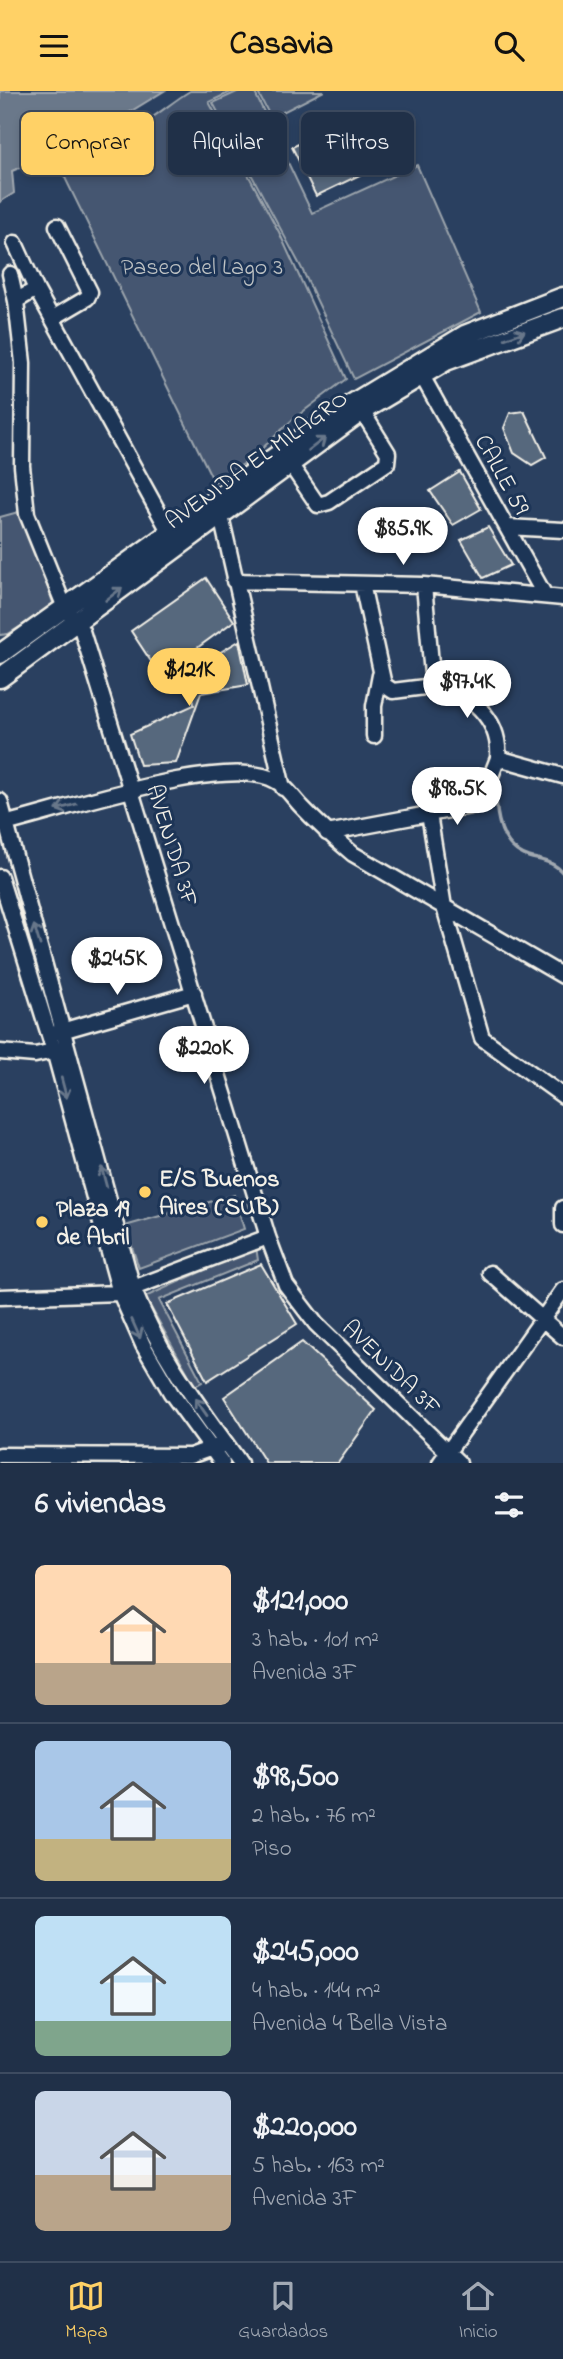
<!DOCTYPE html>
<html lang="es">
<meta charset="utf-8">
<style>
body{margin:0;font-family:"Indie Flower",sans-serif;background:#28384f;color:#f1f3f6;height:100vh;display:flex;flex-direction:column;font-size:26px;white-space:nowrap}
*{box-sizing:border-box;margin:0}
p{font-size:23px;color:#a2a9b4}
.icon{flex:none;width:38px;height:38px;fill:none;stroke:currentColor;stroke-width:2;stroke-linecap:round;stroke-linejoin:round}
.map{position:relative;height:1372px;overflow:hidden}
.panel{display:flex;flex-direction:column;background:#203048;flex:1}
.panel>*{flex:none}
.guide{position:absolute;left:21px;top:21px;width:522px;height:63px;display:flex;gap:14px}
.price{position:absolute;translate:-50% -60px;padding:0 16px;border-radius:24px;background:#fff;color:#222;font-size:23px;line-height:46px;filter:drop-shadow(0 2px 4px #0008)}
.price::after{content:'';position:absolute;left:50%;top:42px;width:21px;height:16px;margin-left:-10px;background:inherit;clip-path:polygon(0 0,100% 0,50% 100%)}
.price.on{background:#ffd166;color:#111}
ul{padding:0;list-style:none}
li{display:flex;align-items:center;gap:21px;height:175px;padding:0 35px}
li+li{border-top:2px solid #3d4b60}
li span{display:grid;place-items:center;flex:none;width:196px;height:140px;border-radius:10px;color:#555}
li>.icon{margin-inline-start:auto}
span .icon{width:84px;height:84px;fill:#fffc;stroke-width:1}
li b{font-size:30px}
h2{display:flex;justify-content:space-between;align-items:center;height:84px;padding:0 35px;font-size:30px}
.pill{padding:0 24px;border-radius:10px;background:#203048;box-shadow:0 4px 10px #0003,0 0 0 2px #3d4b60;font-size:24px;line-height:63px}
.pill.on{background:#ffd166;color:#111}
header{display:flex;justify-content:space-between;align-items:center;height:91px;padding:0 35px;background:#ffd166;color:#111;font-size:32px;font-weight:800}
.tab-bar{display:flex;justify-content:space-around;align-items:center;height:98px;border-top:2px solid #3d4b60;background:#203048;font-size:19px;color:#a2a9b4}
.tab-bar a{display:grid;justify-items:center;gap:4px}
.tab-bar .on{color:#ffd166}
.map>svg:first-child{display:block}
.green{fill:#445771;stroke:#9ca4ac;stroke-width:2}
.water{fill:#6a788a;stroke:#a1a8b0;stroke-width:2}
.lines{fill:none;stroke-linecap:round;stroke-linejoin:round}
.stream{stroke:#a1a8b0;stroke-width:3.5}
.building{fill:#56677d;stroke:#f4f1e8;stroke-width:2}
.minor-casing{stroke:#f4f1e8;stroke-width:19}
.major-casing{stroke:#f4f1e8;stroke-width:23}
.minor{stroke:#1d3557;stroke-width:14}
.major{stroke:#1d3557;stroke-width:18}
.oneway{stroke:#68778a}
.poi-dot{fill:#ffd166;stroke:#1d3557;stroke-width:2.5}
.labels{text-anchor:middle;stroke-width:6;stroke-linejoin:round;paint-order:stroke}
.park-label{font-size:24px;fill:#bfc3c4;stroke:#1d3557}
.street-label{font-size:24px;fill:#f4f1e8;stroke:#1d3557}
.poi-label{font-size:24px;font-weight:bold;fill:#f4f1e8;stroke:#1d3557;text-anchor:start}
</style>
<header><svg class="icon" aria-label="menu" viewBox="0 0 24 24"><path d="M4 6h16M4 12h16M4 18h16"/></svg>Casavia<svg class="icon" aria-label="search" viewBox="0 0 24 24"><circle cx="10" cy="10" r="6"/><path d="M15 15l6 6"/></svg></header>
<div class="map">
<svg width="563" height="1372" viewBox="0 0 563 1372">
<rect width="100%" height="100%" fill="#2a4060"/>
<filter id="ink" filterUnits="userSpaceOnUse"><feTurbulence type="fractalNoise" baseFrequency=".0143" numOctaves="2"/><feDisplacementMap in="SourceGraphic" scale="14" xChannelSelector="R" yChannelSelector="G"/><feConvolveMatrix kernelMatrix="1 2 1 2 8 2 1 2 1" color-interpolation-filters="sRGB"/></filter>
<g filter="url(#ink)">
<path class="green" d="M 190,0 L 233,0 L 209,11 L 279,141 L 346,288 L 292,329 L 250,369 L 214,391 L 48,52 C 80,50 111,50 140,34 C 157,25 173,10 190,0 Z
M 239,0 L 254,0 L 312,122 L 417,74 L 481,221 L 354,288 L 301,176 L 213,12 Z
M 257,0 L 324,0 L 271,27 Z
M 22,420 L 54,515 L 8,543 L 0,544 L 0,426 Z
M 234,1104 L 244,1138 L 139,1177 L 125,1135 Z
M 256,1156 L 258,1169 L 159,1209 L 202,1291 L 195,1295 L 145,1206 Z"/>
<path class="water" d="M 0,0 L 164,0 L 102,38 L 46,49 L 49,65 L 12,80 L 14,102 L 0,111 Z"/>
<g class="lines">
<path class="stream" d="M 496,702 C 496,727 501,757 529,766 C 543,770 553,770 563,782"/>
</g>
<path class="building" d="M 370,20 L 389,70 L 316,105 L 292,56 Z
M 524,320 L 546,366 L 532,374 L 514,362 L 504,337 L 510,322 Z
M 460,381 L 481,418 L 453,434 L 430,400 Z
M 488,436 L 511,474 L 483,487 L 461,449 Z
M 206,487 L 234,530 L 160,584 L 131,540 Z
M 239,550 L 248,594 L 201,602 L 176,672 L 140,674 L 130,643 L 194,614 L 190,579 Z
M 261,1173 L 297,1233 L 207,1290 L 167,1213 Z
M 302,1251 L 376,1319 L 338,1372 L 266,1372 L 224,1306 Z"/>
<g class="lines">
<defs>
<path id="minor" d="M 15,152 L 36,198
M 10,183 L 16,210
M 53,227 L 87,207 L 90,201 L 57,135
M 422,285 L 544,503
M 290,373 L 318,414 L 329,411 L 387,372 L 388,362 L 362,320
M 221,425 L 283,697
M 507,436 L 563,439
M 170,442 L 36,198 L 16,210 L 23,272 L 22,375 L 27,423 L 65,517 L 82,540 L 268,1146 L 286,1194 L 316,1233 L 459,1372
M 234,490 L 424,494 L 563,507
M 362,493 L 384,594 L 393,600 L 433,595 L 424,494
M 433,595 C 469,598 501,629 498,667
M 374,645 L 374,615 L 380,584
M 0,710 L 133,1197 C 158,1262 200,1316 240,1372
M 429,723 L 444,816 L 482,947 L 563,1005
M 0,734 C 54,722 229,661 276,690 C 286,695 294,708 302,716 C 318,733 335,748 353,763 L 563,885
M 327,742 L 476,714 L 482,708 L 498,667 L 563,685
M 0,786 L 54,960 L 120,1202 L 143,1254 L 171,1302 L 222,1372
M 58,941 L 194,902
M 0,961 L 35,964 L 62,958
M 563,1117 L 563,1134
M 490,1182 L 563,1246
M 0,1206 L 120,1202 L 268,1146
M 0,1364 L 190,1365 L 218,1355
M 440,1372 L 563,1199"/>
<path id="major" d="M 0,563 L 335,323 L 465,244 L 563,206
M 0,587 L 362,320 L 446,270 L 563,227"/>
</defs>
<use href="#minor" class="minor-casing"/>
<use href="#major" class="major-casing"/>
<use href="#minor" class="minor"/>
<use href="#major" class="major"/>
</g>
<defs><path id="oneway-shaft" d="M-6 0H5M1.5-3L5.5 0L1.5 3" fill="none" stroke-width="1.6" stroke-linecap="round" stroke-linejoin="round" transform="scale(1.75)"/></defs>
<g class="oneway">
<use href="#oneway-shaft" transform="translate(515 244) rotate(-20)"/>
<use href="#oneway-shaft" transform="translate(317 353) rotate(-37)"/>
<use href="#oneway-shaft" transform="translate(114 503) rotate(-38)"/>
<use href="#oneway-shaft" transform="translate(66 716) rotate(164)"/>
<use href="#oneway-shaft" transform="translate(37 844) rotate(-107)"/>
<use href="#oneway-shaft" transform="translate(64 997) rotate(75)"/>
<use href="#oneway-shaft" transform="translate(104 1086) rotate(-105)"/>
<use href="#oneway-shaft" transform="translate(136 1238) rotate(66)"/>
<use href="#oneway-shaft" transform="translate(201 1316) rotate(-125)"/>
</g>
</g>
<g class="poi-dot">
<circle cx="145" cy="1101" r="7"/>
<circle cx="42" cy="1131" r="7"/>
</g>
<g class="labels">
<g class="park-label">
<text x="202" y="183">Paseo del Lago 3</text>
</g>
<g class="street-label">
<text transform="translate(256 368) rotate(-36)" y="8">AVENIDA EL MILAGRO</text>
<text transform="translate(503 383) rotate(61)" y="8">CALLE 59</text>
<text transform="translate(173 754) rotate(73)" y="8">AVENIDA 3F</text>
<text transform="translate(392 1276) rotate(44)" y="8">AVENIDA 3F</text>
</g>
<g class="poi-label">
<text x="159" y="1095">E/S Buenos<tspan x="159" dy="28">Aires (SUB)</tspan></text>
<text x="56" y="1125">Plaza 19<tspan x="56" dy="28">de Abril</tspan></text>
</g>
</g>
</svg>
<b class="price" style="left:403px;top:476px">$85.9K</b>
<b class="price on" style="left:189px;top:617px">$121K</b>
<b class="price" style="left:467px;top:629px">$97.4K</b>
<b class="price" style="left:457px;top:736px">$98.5K</b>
<b class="price" style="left:117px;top:906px">$245K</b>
<b class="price" style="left:204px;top:995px">$220K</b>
<div class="guide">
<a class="pill on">Comprar</a>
<a class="pill">Alquilar</a>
<a class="pill">Filtros</a>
</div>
</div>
<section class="panel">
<h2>6 viviendas<svg class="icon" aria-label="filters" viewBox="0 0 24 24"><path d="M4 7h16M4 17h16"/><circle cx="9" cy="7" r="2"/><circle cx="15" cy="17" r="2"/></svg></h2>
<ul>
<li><span style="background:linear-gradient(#ffd9b3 70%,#b9a48a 0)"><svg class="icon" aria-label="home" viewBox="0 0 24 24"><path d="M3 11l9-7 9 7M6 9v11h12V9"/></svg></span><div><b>$121,000</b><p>3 hab. · 101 m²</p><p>Avenida 3F</p></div></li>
<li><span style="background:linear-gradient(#a9c7e8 70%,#c2b280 0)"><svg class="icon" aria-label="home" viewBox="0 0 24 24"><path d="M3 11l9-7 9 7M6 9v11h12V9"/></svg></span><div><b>$98,500</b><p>2 hab. · 76 m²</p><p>Piso</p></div></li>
<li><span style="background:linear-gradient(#bfe0f5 75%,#7fa58c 0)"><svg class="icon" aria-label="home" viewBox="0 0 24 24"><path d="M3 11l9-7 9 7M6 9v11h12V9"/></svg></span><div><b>$245,000</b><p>4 hab. · 144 m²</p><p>Avenida 4 Bella Vista</p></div></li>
<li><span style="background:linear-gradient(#c9d6e8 60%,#b9a48a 0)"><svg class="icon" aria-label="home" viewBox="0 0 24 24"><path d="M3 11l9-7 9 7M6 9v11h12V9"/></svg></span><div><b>$220,000</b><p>5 hab. · 163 m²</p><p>Avenida 3F</p></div></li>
</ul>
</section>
<nav class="tab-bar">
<a class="on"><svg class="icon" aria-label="map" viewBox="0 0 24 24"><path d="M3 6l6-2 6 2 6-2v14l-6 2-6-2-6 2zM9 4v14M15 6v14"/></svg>Mapa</a>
<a><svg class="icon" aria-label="saved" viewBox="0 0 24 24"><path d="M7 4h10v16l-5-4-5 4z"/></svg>Guardados</a>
<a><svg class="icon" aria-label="home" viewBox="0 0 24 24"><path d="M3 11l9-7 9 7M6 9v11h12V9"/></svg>Inicio</a>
</nav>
